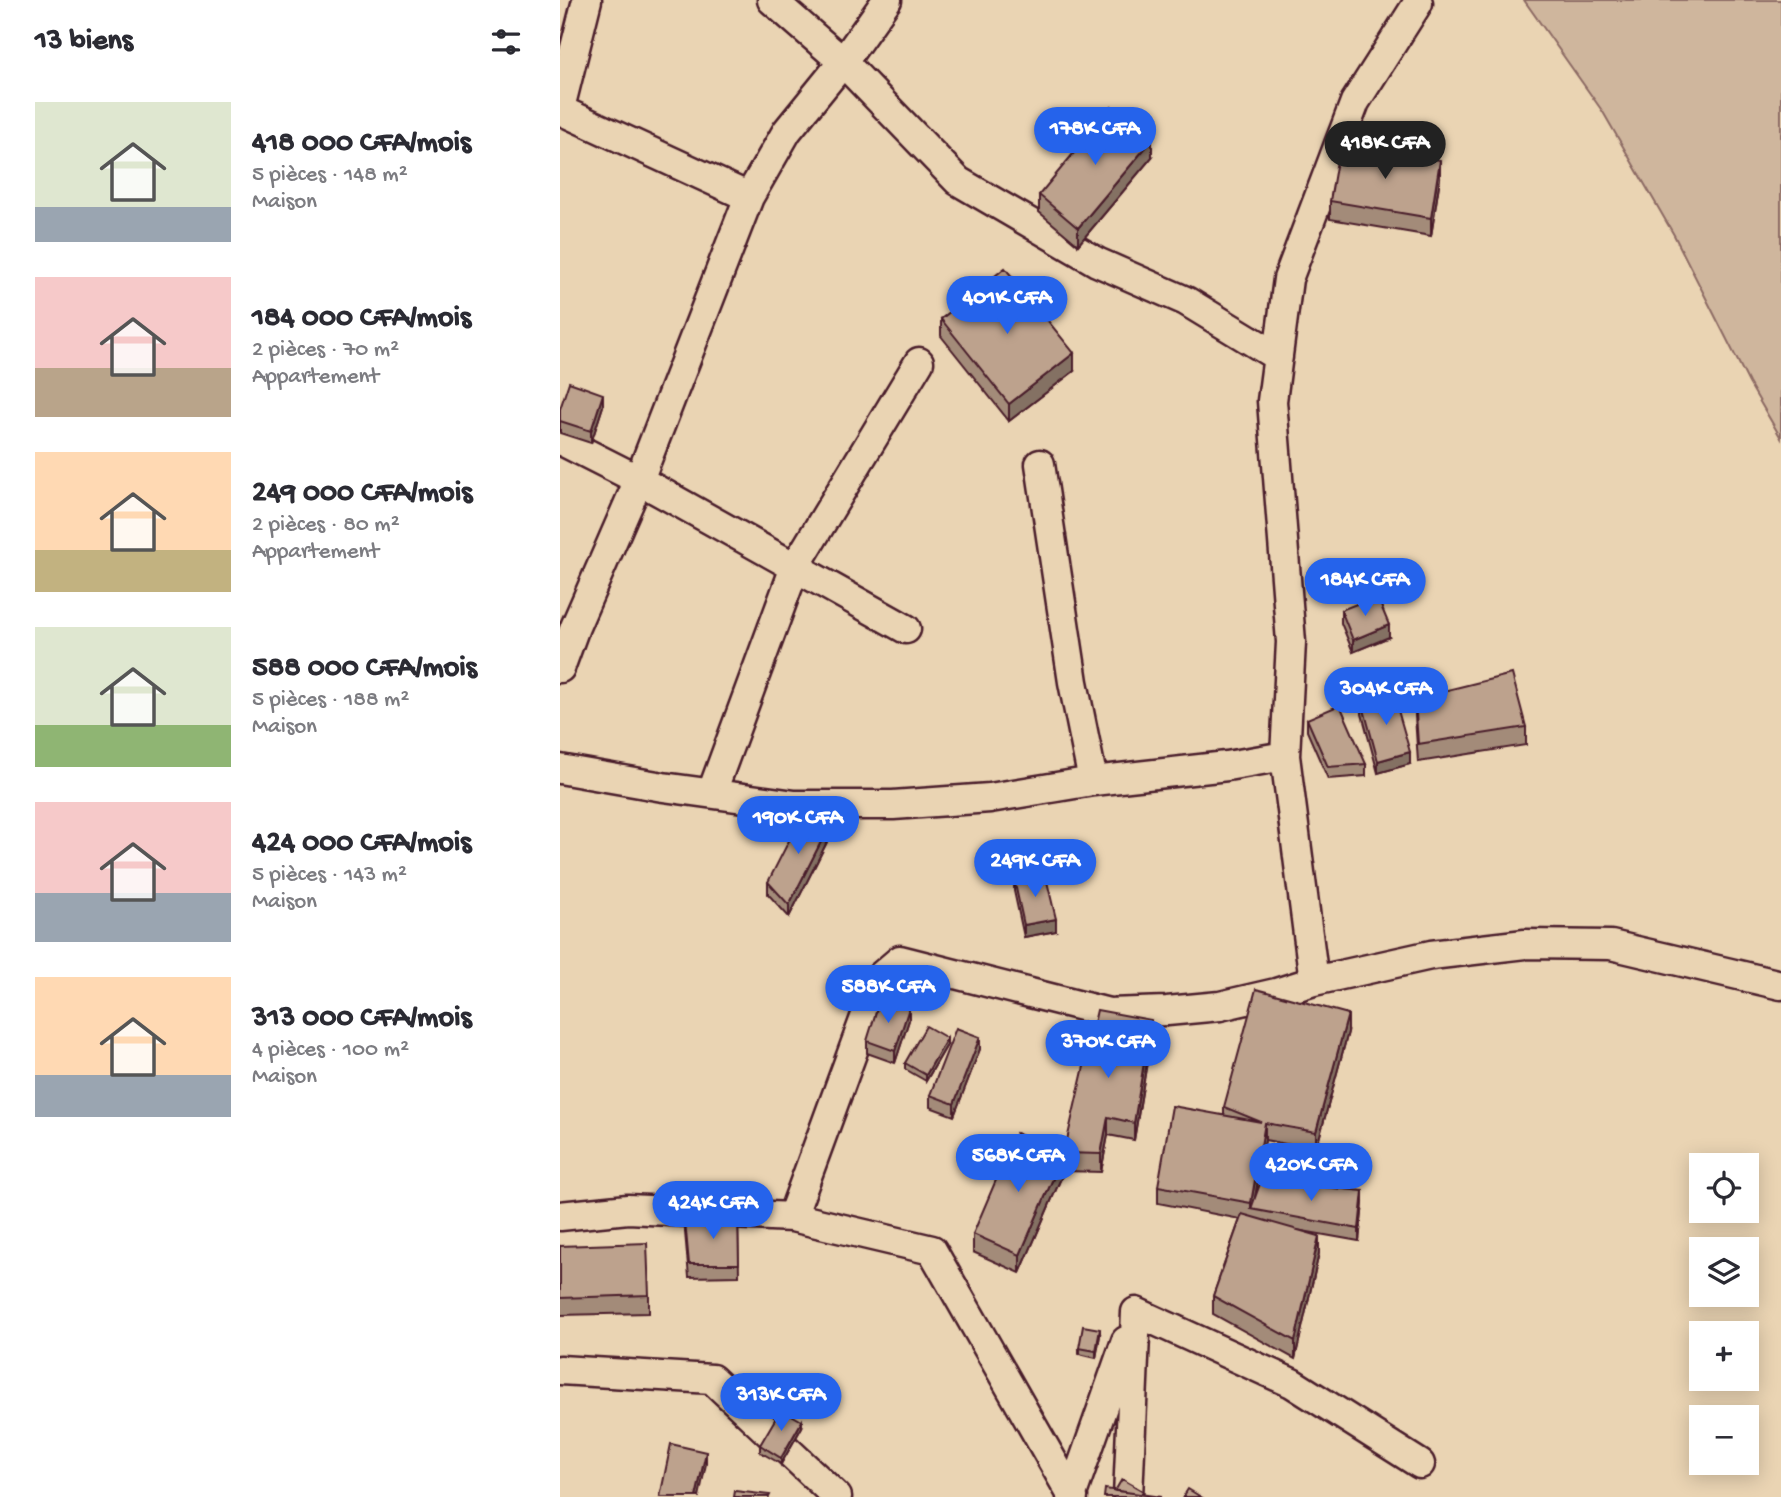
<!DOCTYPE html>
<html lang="fr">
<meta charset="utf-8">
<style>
body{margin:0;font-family:"Gochi Hand",sans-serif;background:#f7f7f7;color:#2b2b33;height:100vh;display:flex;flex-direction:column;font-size:26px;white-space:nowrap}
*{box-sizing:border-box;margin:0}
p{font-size:23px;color:#7c7c81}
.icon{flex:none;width:38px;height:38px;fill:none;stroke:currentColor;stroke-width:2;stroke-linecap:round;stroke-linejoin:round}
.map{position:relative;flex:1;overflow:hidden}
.side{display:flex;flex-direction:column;background:#fff;width:560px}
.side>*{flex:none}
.fabs{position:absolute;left:1129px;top:1153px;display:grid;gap:14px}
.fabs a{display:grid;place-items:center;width:70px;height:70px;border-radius:0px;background:#fff;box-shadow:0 4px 18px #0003;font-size:35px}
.price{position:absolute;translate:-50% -60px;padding:0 16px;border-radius:24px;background:#2563eb;color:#fff;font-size:23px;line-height:46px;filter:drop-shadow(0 2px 4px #0008)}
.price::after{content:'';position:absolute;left:50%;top:42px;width:21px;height:16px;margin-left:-10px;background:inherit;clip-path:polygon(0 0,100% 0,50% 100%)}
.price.on{background:#222;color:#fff}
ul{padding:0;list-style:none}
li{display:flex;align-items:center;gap:21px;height:175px;padding:0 35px}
li span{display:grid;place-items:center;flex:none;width:196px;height:140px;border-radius:0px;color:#555}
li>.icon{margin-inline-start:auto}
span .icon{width:84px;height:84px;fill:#fffc;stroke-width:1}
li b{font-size:30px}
h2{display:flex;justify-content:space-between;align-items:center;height:84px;padding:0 35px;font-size:30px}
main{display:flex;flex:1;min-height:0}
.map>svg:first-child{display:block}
.green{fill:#cfb69d;stroke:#8c6a64;stroke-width:2}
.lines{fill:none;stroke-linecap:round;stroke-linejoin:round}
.street-casing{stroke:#4a1f2b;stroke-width:33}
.street{stroke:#ead4b3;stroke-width:28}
.wall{fill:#a38b79;stroke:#4a1f2b;stroke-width:2}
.shaded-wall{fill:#847163;stroke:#4a1f2b;stroke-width:2}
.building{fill:#bda28d;stroke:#4a1f2b;stroke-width:2}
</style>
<main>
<section class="side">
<h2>13 biens<svg class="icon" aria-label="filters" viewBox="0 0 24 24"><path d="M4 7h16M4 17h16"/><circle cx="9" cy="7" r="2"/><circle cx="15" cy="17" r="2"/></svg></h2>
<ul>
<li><span style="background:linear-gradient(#dfe7d0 75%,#9aa5b1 0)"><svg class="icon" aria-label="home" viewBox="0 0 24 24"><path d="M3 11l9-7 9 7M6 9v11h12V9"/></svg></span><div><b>418 000 CFA/mois</b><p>5 pièces · 148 m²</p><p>Maison</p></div></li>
<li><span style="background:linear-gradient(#f6c9c9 65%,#b9a48a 0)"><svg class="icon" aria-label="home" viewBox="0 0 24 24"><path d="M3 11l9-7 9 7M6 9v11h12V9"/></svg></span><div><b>184 000 CFA/mois</b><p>2 pièces · 70 m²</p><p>Appartement</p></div></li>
<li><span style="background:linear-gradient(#ffd9b3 70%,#c2b280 0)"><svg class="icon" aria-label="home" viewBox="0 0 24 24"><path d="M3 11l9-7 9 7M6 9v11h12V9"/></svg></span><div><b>249 000 CFA/mois</b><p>2 pièces · 80 m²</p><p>Appartement</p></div></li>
<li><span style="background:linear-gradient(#dfe7d0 70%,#8fb573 0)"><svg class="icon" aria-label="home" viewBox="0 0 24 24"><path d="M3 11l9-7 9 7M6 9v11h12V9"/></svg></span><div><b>588 000 CFA/mois</b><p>5 pièces · 188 m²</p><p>Maison</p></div></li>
<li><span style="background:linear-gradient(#f6c9c9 65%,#9aa5b1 0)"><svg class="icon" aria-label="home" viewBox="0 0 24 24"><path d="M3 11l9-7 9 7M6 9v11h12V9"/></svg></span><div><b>424 000 CFA/mois</b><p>5 pièces · 143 m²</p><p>Maison</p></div></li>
<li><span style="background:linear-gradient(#ffd9b3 70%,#9aa5b1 0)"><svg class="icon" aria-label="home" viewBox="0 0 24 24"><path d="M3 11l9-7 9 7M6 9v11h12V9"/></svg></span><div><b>313 000 CFA/mois</b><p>4 pièces · 100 m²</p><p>Maison</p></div></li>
</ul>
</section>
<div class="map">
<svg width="1221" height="1497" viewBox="0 0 1221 1497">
<rect width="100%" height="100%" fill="#ead4b3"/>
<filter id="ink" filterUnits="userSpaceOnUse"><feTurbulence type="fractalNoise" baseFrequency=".0143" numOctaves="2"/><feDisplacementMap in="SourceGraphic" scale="14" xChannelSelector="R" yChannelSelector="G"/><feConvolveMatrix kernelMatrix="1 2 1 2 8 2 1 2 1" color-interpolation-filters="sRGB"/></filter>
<g filter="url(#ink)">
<path class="green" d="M 964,0 L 1221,0 L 1221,438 L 1189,383 L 1114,235 L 1043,112 Z"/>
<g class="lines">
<defs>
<path id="street" d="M 212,0 L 283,62 L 398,181 L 537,262 L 626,301 L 718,357
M 0,108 L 27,0
M 0,110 L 189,197
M 0,440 L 79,480 L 346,629
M 480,464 L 513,682 L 533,781
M 0,668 L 15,627 L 79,480 L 189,197 L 227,131 L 283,62 L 327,0
M 725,756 L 754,981 L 871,955 L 965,944 L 1051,945 L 1221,985
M 0,769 L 103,787 L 235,805 L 333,805 L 430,798 L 533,781 L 667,766 L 725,756 L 731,642 L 712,401 L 728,279 L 795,102 L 858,3
M 152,792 L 235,567 L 359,362
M 0,1216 L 68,1209 L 232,1217 L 372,1250 L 513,1497
M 232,1217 L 320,977 L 340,960 L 549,1013 L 607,1011 L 660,1006 L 716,993 L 754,981
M 0,1370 L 152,1379 L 277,1497
M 511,1497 L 566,1341
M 568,1497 L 576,1312 L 732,1383 L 860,1464"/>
</defs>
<use href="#street" class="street-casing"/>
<use href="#street" class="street"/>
</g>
<path class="wall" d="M 592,157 L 518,245 L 479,212 L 479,195 Z
M 880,178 L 871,236 L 770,219 L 770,201 Z
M 381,319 L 514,371 L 449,421 L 381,336 Z
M 43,406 L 31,443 L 0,433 L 0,409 Z
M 781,610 L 829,637 L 793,652 L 781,623 Z
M 855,698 L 966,727 L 966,745 L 858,762 L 855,716 Z
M 802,702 L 850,764 L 818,773 L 802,714 Z
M 747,719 L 806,764 L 806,776 L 768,779 L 747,731 Z
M 270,836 L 229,917 L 208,894 L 208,882 Z
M 454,879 L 496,931 L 464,937 L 454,891 Z
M 349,1020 L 335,1063 L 307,1053 L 307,1041 Z
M 788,1032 L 756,1150 L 705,1140 L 695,1198 L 803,1203 L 799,1241 L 737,1230 L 759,1253 L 735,1359 L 653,1314 L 653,1296 L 680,1219 L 598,1203 L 598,1186 L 664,1115 L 664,1107 Z
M 591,1038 L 574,1140 L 548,1135 L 541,1172 L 504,1171 L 460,1273 L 413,1252 L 413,1234 L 504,1153 Z
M 387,1045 L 366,1081 L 345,1069 L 345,1063 Z
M 420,1049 L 394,1116 L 370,1107 L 370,1095 Z
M 178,1216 L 179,1276 L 129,1277 L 125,1232 L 125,1220 Z
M 0,1246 L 89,1295 L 89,1313 L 0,1315 Z
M 540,1335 L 536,1358 L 519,1354 L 519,1348 Z
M 242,1427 L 221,1464 L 200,1452 L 200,1445 Z"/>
<path class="shaded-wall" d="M 592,140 L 592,157 L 518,245 L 518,228 Z
M 880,160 L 880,178 L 871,236 L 871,218 Z
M 514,353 L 514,371 L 449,421 L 449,404 Z
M 43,394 L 43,406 L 31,443 L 31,431 Z
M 829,625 L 829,637 L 793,652 L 793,640 Z
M 850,752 L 850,764 L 818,773 L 818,761 Z
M 270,824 L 270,836 L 229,917 L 229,905 Z
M 496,919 L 496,931 L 464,937 L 464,925 Z
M 349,1008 L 349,1020 L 335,1063 L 335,1051 Z
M 788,1014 L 788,1032 L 756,1150 L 756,1132 Z
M 591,1020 L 591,1038 L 574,1140 L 574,1123 Z
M 420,1037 L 420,1049 L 394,1116 L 394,1104 Z
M 387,1038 L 387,1045 L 366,1081 L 366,1075 Z
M 548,1117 L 548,1135 L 541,1172 L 541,1154 Z
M 705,1123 L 705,1140 L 693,1209 L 691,1209 L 691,1203 Z
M 504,1153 L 504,1171 L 460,1273 L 460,1255 Z
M 803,1191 L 803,1203 L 799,1241 L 799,1229 Z
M 759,1236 L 759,1253 L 735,1359 L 735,1341 Z
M 540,1329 L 540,1335 L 536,1358 L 536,1351 Z
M 242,1421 L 242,1427 L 221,1464 L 221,1458 Z
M 146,1452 L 146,1464 L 139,1497 L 136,1497 Z"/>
<path class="building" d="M 552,107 L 592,140 L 518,228 L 479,195 Z
M 780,143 L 880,160 L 871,218 L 770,201 Z
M 445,268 L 514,353 L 449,404 L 381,319 Z
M 9,382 L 43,394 L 31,431 L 0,421 L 0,409 Z
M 817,596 L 829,625 L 793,640 L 781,610 Z
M 952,674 L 966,727 L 858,744 L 855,698 Z
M 833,693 L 850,752 L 818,761 L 802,702 Z
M 780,705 L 806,764 L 768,767 L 747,719 Z
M 244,811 L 270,824 L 229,905 L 208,882 Z
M 485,873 L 496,919 L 464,925 L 454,879 Z
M 696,989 L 788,1014 L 756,1132 L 705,1123 L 691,1203 L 598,1186 L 612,1106 L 701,1122 L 664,1107 Z
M 320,999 L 349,1008 L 335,1051 L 307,1041 Z
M 537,1010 L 591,1020 L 574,1123 L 548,1117 L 541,1154 L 504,1153 Z
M 366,1026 L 387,1038 L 366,1075 L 345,1063 Z
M 396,1028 L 420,1037 L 394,1104 L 370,1095 Z
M 456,1133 L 504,1153 L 460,1255 L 413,1234 Z
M 701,1181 L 803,1191 L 799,1229 L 691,1209 Z
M 682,1214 L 759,1236 L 735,1341 L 653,1296 Z
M 178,1216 L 179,1264 L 129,1264 L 125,1220 Z
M 87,1243 L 89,1295 L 0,1298 L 0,1246 Z
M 523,1326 L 540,1329 L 536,1351 L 519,1348 Z
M 221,1409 L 242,1421 L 221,1458 L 200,1445 Z
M 111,1444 L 146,1452 L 136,1497 L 100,1497 Z
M 562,1479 L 583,1491 L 581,1494 L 555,1491 Z
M 545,1489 L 601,1497 L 544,1497 Z
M 628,1489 L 641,1497 L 623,1497 Z
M 175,1491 L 210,1495 L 209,1497 L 174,1497 Z"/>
</g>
</svg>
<div class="fabs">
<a><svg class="icon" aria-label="locate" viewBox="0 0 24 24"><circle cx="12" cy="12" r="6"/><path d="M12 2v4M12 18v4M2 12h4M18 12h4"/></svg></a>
<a><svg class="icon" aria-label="layers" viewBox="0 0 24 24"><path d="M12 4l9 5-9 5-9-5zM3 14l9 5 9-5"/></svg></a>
<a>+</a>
<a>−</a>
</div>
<b class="price" style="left:535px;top:167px">178K CFA</b>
<b class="price on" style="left:825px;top:181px">418K CFA</b>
<b class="price" style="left:447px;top:336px">401K CFA</b>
<b class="price" style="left:805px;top:618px">184K CFA</b>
<b class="price" style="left:826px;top:727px">304K CFA</b>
<b class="price" style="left:238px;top:856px">190K CFA</b>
<b class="price" style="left:475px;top:899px">249K CFA</b>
<b class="price" style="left:328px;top:1025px">588K CFA</b>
<b class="price" style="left:548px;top:1080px">370K CFA</b>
<b class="price" style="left:458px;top:1194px">568K CFA</b>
<b class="price" style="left:751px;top:1203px">420K CFA</b>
<b class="price" style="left:153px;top:1241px">424K CFA</b>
<b class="price" style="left:221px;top:1433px">313K CFA</b>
</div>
</main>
